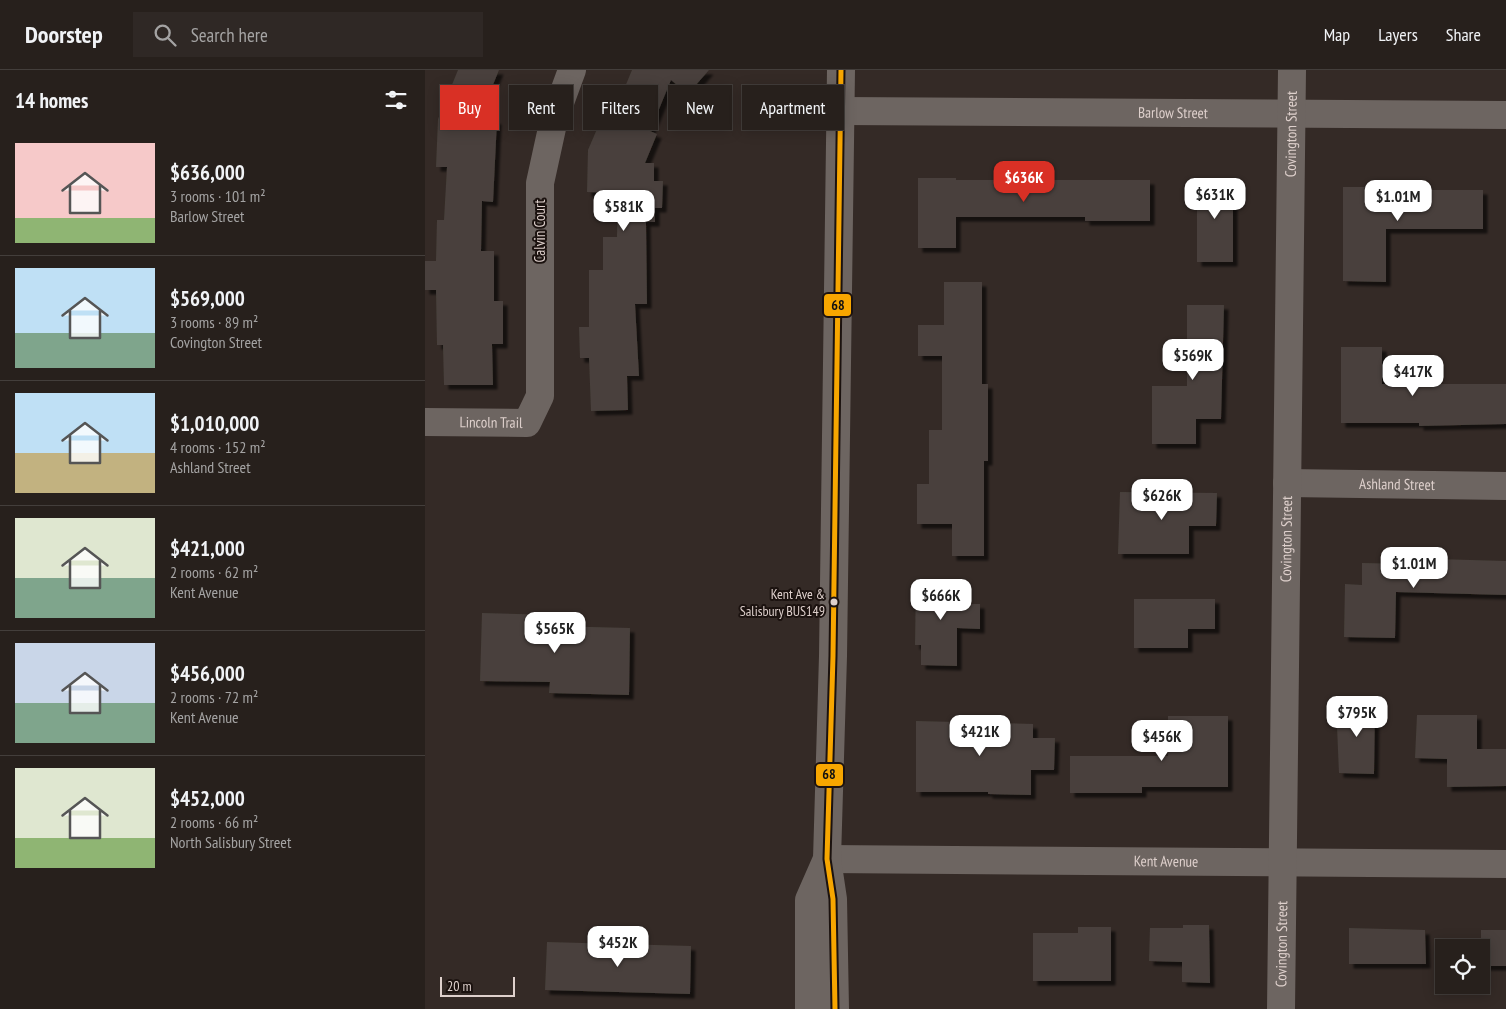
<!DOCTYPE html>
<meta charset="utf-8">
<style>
body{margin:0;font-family:"PT Sans Narrow",sans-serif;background:#2f2825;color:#f1f3f6;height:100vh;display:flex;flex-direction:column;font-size:19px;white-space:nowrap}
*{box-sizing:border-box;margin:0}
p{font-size:16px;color:#a4a3a3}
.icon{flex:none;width:28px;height:28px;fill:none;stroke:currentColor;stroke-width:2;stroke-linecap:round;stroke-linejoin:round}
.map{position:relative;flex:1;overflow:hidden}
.side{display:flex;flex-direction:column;background:#27201c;width:425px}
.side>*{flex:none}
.banner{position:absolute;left:15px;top:15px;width:475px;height:45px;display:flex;gap:10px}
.controls{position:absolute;left:1010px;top:869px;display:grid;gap:10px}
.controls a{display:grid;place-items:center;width:55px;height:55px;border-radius:0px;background:#27201c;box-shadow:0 2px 12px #0003,0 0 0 1px #433e3b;font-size:25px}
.scale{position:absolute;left:15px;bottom:12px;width:75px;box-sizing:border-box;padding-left:5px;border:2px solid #ded0cc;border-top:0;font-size:14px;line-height:18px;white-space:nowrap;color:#ded0cc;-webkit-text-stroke:4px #1b120f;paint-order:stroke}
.price{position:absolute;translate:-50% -42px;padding:0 11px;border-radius:10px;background:#fff;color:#222;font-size:16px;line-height:32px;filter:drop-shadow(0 1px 2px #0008)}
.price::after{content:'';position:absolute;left:50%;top:30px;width:15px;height:11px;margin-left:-8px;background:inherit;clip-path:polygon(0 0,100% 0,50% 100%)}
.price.selected{background:#d93025;color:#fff}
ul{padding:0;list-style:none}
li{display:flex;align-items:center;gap:15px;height:125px;padding:0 15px}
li+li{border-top:1px solid #433e3b}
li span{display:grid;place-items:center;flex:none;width:140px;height:100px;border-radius:0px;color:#555}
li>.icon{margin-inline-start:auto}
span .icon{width:60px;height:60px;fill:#fffc;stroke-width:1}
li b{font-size:21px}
h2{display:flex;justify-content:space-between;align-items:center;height:60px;padding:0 15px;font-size:21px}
.chip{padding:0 18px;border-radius:0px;background:#27201c;box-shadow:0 2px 12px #0003,0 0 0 1px #433e3b;font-size:18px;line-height:45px}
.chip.selected{background:#d93025;color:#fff}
header{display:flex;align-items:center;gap:30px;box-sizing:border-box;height:70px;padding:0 25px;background:#27201c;border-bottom:1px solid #433e3b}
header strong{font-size:24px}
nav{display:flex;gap:28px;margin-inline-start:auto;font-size:18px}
.search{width:350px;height:45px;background:#2f2825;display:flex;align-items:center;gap:12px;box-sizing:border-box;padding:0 18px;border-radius:0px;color:#a4a3a3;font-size:19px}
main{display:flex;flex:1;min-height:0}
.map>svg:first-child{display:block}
.building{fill:#48413c;filter:url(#shadow)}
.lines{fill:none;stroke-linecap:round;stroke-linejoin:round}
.minor{stroke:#6d6561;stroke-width:28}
.tertiary{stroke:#6d6561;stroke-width:28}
.bus-1-casing{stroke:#1b120f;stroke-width:9}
.bus-1{stroke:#f7a600;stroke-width:5}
.bus-dot{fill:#ded0cc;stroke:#1b120f;stroke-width:2}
.labels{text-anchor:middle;stroke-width:4;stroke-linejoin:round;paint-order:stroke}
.bus-label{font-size:14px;fill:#ded0cc;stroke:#1b120f;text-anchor:end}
.street-label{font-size:15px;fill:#ded0cc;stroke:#1b120f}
.line-badge{stroke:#1b120f;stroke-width:2}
.pale-badge-label{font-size:14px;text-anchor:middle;font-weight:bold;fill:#111}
</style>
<header>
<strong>Doorstep</strong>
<div class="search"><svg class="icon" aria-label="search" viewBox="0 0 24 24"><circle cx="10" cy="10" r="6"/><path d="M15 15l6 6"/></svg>Search here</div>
<nav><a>Map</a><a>Layers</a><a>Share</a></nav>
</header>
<main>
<section class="side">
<h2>14 homes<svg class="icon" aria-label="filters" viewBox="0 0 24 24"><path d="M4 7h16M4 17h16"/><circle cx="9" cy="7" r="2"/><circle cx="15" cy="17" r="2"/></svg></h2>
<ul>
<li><span style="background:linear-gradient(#f6c9c9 75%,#8fb573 0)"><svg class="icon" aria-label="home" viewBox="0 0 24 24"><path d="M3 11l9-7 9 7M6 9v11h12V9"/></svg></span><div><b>$636,000</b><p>3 rooms · 101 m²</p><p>Barlow Street</p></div></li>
<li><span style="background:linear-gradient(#bfe0f5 65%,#7fa58c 0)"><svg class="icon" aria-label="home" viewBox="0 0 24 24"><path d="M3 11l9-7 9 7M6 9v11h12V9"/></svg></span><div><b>$569,000</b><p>3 rooms · 89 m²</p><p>Covington Street</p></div></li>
<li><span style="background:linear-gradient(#bfe0f5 60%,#c2b280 0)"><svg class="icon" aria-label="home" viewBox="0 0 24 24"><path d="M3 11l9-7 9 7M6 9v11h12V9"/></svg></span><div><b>$1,010,000</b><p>4 rooms · 152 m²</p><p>Ashland Street</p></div></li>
<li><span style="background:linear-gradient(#dfe7d0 60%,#7fa58c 0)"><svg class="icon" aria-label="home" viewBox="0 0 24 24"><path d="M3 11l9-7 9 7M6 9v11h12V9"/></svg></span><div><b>$421,000</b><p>2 rooms · 62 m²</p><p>Kent Avenue</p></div></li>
<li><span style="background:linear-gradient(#c9d6e8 60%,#7fa58c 0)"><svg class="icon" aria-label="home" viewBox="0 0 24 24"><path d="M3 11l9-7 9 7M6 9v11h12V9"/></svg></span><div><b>$456,000</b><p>2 rooms · 72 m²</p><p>Kent Avenue</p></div></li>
<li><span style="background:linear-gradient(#dfe7d0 70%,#8fb573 0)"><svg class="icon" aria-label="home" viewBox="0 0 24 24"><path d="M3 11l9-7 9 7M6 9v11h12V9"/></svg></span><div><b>$452,000</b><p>2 rooms · 66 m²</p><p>North Salisbury Street</p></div></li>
</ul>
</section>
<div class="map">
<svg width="1081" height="939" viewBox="0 0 1081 939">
<defs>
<filter id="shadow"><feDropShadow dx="4.5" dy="4.5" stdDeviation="1" flood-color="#0009"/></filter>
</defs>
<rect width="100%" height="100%" fill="#342a26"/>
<path class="building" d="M 33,0 L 74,0 L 54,49 L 72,50 L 68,132 L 57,131 L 56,181 L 69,181 L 69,231 L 78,231 L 78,274 L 67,274 L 68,315 L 19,315 L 18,275 L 12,275 L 11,220 L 0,220 L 0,191 L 11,191 L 12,150 L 19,150 L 22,97 L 11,97 L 13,49 Z
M 207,0 L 284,0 L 263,24 L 246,10 L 225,61 L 232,64 L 220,93 L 229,93 L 229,111 L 238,111 L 237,138 L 230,138 L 230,152 L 221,152 L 222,234 L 210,234 L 214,306 L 202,306 L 203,340 L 166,341 L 164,288 L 155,288 L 154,257 L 164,257 L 164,200 L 178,200 L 178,167 L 192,167 L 193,123 L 162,122 L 163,80 L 181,38 L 190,41 Z
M 493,108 L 531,108 L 531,110 L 725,110 L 725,151 L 660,151 L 660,147 L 531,147 L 531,178 L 493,178 Z
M 772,108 L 808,108 L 808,192 L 772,192 Z
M 918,117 L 959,117 L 959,120 L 1058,120 L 1058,159 L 961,159 L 961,212 L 918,211 Z
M 519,212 L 557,212 L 557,314 L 563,314 L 563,391 L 559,391 L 559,486 L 527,486 L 527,454 L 492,454 L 492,414 L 504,414 L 504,360 L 517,360 L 517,286 L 493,286 L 493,255 L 519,255 Z
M 762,235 L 799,235 L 796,349 L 771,349 L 771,374 L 727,374 L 727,316 L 762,316 Z
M 916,277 L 957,277 L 957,314 L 1081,314 L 1081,354 L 994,356 L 994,353 L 916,353 Z
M 695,422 L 792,423 L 791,456 L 764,456 L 764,484 L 693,484 Z
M 985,481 L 1010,482 L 1010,489 L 1081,491 L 1081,525 L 971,522 L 970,568 L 919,567 L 920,514 L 937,515 L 937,493 L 984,494 Z
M 491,509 L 532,510 L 531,534 L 555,534 L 555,559 L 532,558 L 532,596 L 496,595 L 496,575 L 490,575 Z
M 709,529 L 790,529 L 790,559 L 763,559 L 763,578 L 709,578 Z
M 57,543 L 128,545 L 127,556 L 205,558 L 204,625 L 124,623 L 125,612 L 55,611 Z
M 915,632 L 950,633 L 949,704 L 914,703 L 912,656 L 915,656 Z
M 992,645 L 1052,645 L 1052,679 L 1081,679 L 1081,716 L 1022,717 L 1022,689 L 990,688 Z
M 743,646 L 803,646 L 803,717 L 717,717 L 717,723 L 645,723 L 645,686 L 743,686 Z
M 491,651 L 608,654 L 608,668 L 630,668 L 629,700 L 606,700 L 606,725 L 563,724 L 563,722 L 491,722 Z
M 758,855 L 784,855 L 785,913 L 757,912 L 757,892 L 724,891 L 725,858 L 758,858 Z
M 653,857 L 686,857 L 686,911 L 608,911 L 608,863 L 653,863 Z
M 924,858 L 1000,860 L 1001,894 L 924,894 Z
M 1056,860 L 1081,860 L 1081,896 L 1056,896 Z
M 122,872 L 266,876 L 265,924 L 120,920 Z"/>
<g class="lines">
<g class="minor">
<path id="s1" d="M 416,41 L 1081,45"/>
<path id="s2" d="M 0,352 L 102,353 L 115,326 L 115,113 L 129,49 L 147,0"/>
<path id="s3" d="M 862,413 L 1081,416"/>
<path id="s4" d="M 402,789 L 1081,794"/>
<path id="s5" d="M 856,939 L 867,0"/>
</g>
<path class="tertiary" d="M 384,939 L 384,830 L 402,789
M 410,939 L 408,829 L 402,789 L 408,586 L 416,0"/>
<defs>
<path id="bus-1" d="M 410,939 L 408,829 L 402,789 L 408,586 L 416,0"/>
</defs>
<use href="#bus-1" class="bus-1-casing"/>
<use href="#bus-1" class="bus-1"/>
</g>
<circle class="bus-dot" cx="409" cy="532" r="4.5"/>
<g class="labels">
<g class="bus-label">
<text x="400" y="529">Kent Ave &amp;<tspan x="400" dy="17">Salisbury BUS149</tspan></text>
</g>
<g class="street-label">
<text dy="5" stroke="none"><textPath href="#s1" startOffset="332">Barlow Street</textPath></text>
<text dy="5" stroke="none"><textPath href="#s5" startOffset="875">Covington Street</textPath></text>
<text transform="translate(115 161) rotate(-90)" y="5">Calvin Court</text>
<text dy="5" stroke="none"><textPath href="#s2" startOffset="66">Lincoln Trail</textPath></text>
<text dy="5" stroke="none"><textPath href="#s3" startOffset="110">Ashland Street</textPath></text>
<text dy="5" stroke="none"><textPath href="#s5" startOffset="470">Covington Street</textPath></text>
<text dy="5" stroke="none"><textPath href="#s4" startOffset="339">Kent Avenue</textPath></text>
<text dy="5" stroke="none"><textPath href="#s5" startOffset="65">Covington Street</textPath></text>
</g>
</g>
<g class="line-badge">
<rect x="398" y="223" width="29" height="24" rx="5" fill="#f7a600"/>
<rect x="390" y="693" width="29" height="24" rx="5" fill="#f7a600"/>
</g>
<g class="pale-badge-label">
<text x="413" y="240">68</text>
<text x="404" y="709">68</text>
</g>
</svg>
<div class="controls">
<a><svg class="icon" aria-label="locate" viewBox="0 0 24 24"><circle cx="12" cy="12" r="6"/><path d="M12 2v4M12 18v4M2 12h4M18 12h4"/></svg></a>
</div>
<div class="scale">20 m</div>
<b class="price selected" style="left:599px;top:133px">$636K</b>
<b class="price" style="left:790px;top:150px">$631K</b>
<b class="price" style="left:973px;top:152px">$1.01M</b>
<b class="price" style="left:199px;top:162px">$581K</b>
<b class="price" style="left:768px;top:311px">$569K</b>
<b class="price" style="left:988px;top:327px">$417K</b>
<b class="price" style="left:737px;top:451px">$626K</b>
<b class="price" style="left:989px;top:519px">$1.01M</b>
<b class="price" style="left:516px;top:551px">$666K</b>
<b class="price" style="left:130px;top:584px">$565K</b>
<b class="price" style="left:932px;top:668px">$795K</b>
<b class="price" style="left:555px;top:687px">$421K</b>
<b class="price" style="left:737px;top:692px">$456K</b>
<b class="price" style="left:193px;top:898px">$452K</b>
<div class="banner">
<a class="chip selected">Buy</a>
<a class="chip">Rent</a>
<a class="chip">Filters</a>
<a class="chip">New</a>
<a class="chip">Apartment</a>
</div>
</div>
</main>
